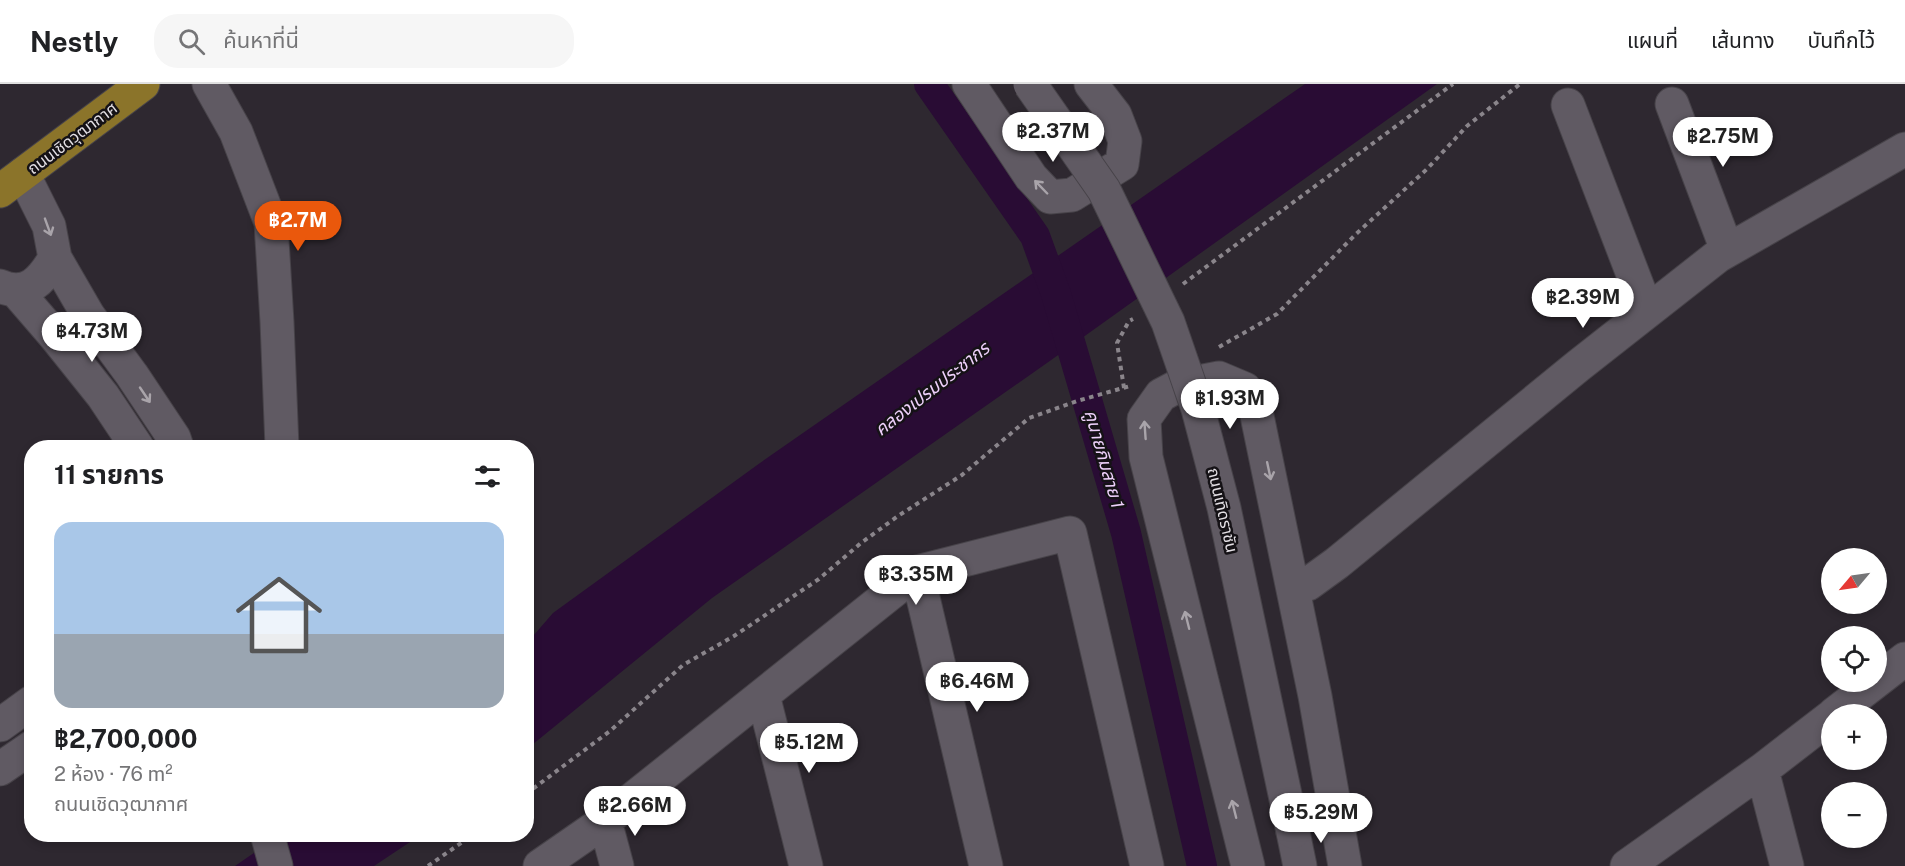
<!DOCTYPE html>
<html lang="th">
<meta charset="utf-8">
<style>
body{margin:0;font-family:"Public Sans","Noto Sans Thai",sans-serif;background:#f6f6f6;color:#202124;height:100vh;display:flex;flex-direction:column;font-size:22px;white-space:nowrap}
*{box-sizing:border-box;margin:0}
p{font-size:20px;color:#757577}
.icon{flex:none;width:33px;height:33px;fill:none;stroke:currentColor;stroke-width:2;stroke-linecap:round;stroke-linejoin:round}
.map{position:relative;flex:1;overflow:hidden}
.details{position:absolute;left:24px;top:356px;width:510px;height:402px;display:flex;flex-direction:column;background:#fff;border-radius:24px;box-shadow:0 3px 9px #0003}
.details>*{flex:none}
.needle{width:39px;rotate:241deg}
.buttons{position:absolute;left:1821px;top:464px;display:grid;gap:12px}
.buttons a{display:grid;place-items:center;width:66px;height:66px;border-radius:50%;background:#fff;box-shadow:0 3px 9px #0003;font-size:30px}
.price{position:absolute;translate:-50% -51px;padding:0 14px;border-radius:21px;background:#fff;color:#222;font-size:20px;line-height:39px;filter:drop-shadow(0 2px 3px #0008)}
.price::after{content:'';position:absolute;left:50%;top:36px;width:18px;height:14px;margin-left:-9px;background:inherit;clip-path:polygon(0 0,100% 0,50% 100%)}
.price.selected{background:#ea580c;color:#fff}
ul{padding:0;list-style:none}
li{display:grid;align-content:center;gap:12px;height:318px;padding:0 30px}
li+li{border-top:2px solid #e0e0e0}
li span{display:grid;place-items:center;height:186px;border-radius:18px;color:#555}
li>.icon{margin-inline-start:auto}
span .icon{width:108px;height:108px;fill:#fffc;stroke-width:1}
li b{font-size:26px}
h2{display:flex;justify-content:space-between;align-items:center;height:72px;padding:0 30px;font-size:26px}
header{display:flex;align-items:center;gap:36px;box-sizing:border-box;height:84px;padding:0 30px;background:#fff;border-bottom:2px solid #e0e0e0}
header strong{font-size:28px}
nav{display:flex;gap:33px;margin-inline-start:auto;font-size:21px}
.search{width:420px;height:54px;background:#f6f6f6;display:flex;align-items:center;gap:15px;box-sizing:border-box;padding:0 21px;border-radius:24px;color:#757577;font-size:22px}
.map>svg:first-child{display:block}
.water{fill:#290c34}
.lines{fill:none;stroke-linecap:round;stroke-linejoin:round}
.canal{stroke:#290c34;stroke-width:30}
.minor-casing{stroke:#474349;stroke-width:35}
.major-casing{stroke:#474349;stroke-width:35}
.path{stroke:#8a858b;stroke-width:4;stroke-dasharray:4.5 4.5;stroke-linecap:butt}
.minor{stroke:#605a63;stroke-width:33}
.major{stroke:#8b742a;stroke-width:33}
.minor-bridge-casing{stroke:#474349;stroke-width:35;stroke-linecap:butt}
.minor-bridge{stroke:#605a63;stroke-width:33}
.oneway{stroke:#a9a4aa}
.labels{text-anchor:middle;stroke-width:5;stroke-linejoin:round;paint-order:stroke}
.street-label{font-size:16px;fill:#e4e0e5;stroke:#151216}
.water-label{font-size:18px;font-style:italic;fill:#eed1fb;stroke:#151216}
</style>
<header>
<strong>Nestly</strong>
<div class="search"><svg class="icon" aria-label="search" viewBox="0 0 24 24"><circle cx="10" cy="10" r="6"/><path d="M15 15l6 6"/></svg>ค้นหาที่นี่</div>
<nav><a>แผนที่</a><a>เส้นทาง</a><a>บันทึกไว้</a></nav>
</header>
<div class="map">
<svg width="1905" height="782" viewBox="0 0 1905 782">
<rect width="100%" height="100%" fill="#2e2830"/>
<path class="water" d="M 1305,0 L 1437,0 L 1054,274 L 712,514 L 527,665 L 527,559 L 553,529 L 760,379 Z
M 281,750 L 422,750 L 374,782 L 235,782 Z"/>
<g class="lines">
<path class="canal" d="M 929,0 L 1035,152 L 1056,210 L 1126,449 L 1202,782"/>
<defs>
<path id="minor" d="M 209,0 L 236,48 L 271,139 L 277,238 L 282,363
M 969,0 L 1031,93 L 1050,113 L 1072,111 L 1122,80 L 1125,57 L 1115,31 L 1091,0
M 1672,20 L 1727,166
M 1568,21 L 1647,227
M 55,174 L 88,231 L 132,291 L 174,354 L 177,363
M 0,202 C 27,214 42,196 55,174 L 49,142 L 23,90
M 17,208 L 55,252 L 103,312 L 137,363
M 917,488 L 986,782
M 1308,500 L 1337,479 L 1578,282 L 1718,172 L 1905,65
M 763,611 L 806,782
M 1834,630 L 1905,575
M 0,641 L 32,618
M 0,685 L 32,663
M 1762,686 L 1787,782
M 605,737 L 617,782
M 1293,748 L 1300,782
M 267,750 L 276,782
M 540,782 L 605,737 L 917,488 L 1070,449 L 1147,782
M 1248,782 L 1146,373 L 1144,335 L 1161,311 L 1178,302 L 1219,294 L 1245,305 L 1255,322 L 1315,612 L 1345,782
M 1627,782 L 1762,686 L 1832,632"/>
<path id="major" d="M 0,107 L 143,0"/>
</defs>
<use href="#minor" class="minor-casing"/>
<use href="#major" class="major-casing"/>
<path class="path" d="M 1183,200 L 1453,0
M 1219,263 L 1277,230 L 1356,150 L 1427,85 L 1467,42 L 1520,0
M 1124,304 L 1117,259 L 1129,237 L 1133,235
M 526,710 L 610,647 L 683,581 L 734,552 L 819,495 L 861,459 L 898,432 L 962,391 L 1029,334 L 1077,317 L 1130,302
M 428,782 L 474,750"/>
<use href="#minor" class="minor"/>
<use href="#major" class="major"/>
<defs>
<path id="minor-bridge" d="M 1030,0 L 1104,106 L 1168,238 L 1198,325 L 1224,424 L 1293,748"/>
</defs>
<use href="#minor-bridge" class="minor-bridge-casing"/>
<use href="#minor-bridge" class="minor-bridge"/>
</g>
<defs><path id="oneway-shaft" d="M-6 0H5M1.5-3L5.5 0L1.5 3" fill="none" stroke-width="1.6" stroke-linecap="round" stroke-linejoin="round" transform="scale(1.5)"/></defs>
<g class="oneway">
<use href="#oneway-shaft" transform="translate(1041 103) rotate(-134)"/>
<use href="#oneway-shaft" transform="translate(48 143) rotate(70)"/>
<use href="#oneway-shaft" transform="translate(145 311) rotate(56)"/>
<use href="#oneway-shaft" transform="translate(1145 346) rotate(-94)"/>
<use href="#oneway-shaft" transform="translate(1269 387) rotate(78)"/>
<use href="#oneway-shaft" transform="translate(1187 536) rotate(-104)"/>
<use href="#oneway-shaft" transform="translate(1234 725) rotate(-104)"/>
</g>
<g class="labels">
<g class="street-label">
<text transform="translate(72 54) rotate(-37)" y="6">ถนนเชิดวุฒากาศ</text>
<text transform="translate(1223 426) rotate(77)" y="6">ถนนเทิดราชัน</text>
</g>
<g class="water-label">
<text transform="translate(932 305) rotate(-38)" y="6">คลองเปรมประชากร</text>
<text transform="translate(1104 375) rotate(74)" y="6">คูนายกิมสาย 1</text>
</g>
</g>
</svg>
<div class="buttons">
<a><svg class="needle" viewBox="-14 -14 28 28"><path d="M0-13l5 13h-10z" fill="#e53935"/><path d="M0 13l5-13h-10z" fill="#757577"/></svg></a>
<a><svg class="icon" aria-label="locate" viewBox="0 0 24 24"><circle cx="12" cy="12" r="6"/><path d="M12 2v4M12 18v4M2 12h4M18 12h4"/></svg></a>
<a>+</a>
<a>−</a>
</div>
<b class="price" style="left:1053px;top:79px">฿2.37M</b>
<b class="price" style="left:1723px;top:84px">฿2.75M</b>
<b class="price selected" style="left:298px;top:168px">฿2.7M</b>
<b class="price" style="left:1583px;top:245px">฿2.39M</b>
<b class="price" style="left:92px;top:279px">฿4.73M</b>
<b class="price" style="left:1230px;top:346px">฿1.93M</b>
<b class="price" style="left:916px;top:522px">฿3.35M</b>
<b class="price" style="left:977px;top:629px">฿6.46M</b>
<b class="price" style="left:809px;top:690px">฿5.12M</b>
<b class="price" style="left:635px;top:753px">฿2.66M</b>
<b class="price" style="left:1321px;top:760px">฿5.29M</b>
<section class="details">
<h2>11 รายการ<svg class="icon" aria-label="filters" viewBox="0 0 24 24"><path d="M4 7h16M4 17h16"/><circle cx="9" cy="7" r="2"/><circle cx="15" cy="17" r="2"/></svg></h2>
<ul>
<li><span style="background:linear-gradient(#a9c7e8 60%,#9aa5b1 0)"><svg class="icon" aria-label="home" viewBox="0 0 24 24"><path d="M3 11l9-7 9 7M6 9v11h12V9"/></svg></span><div><b>฿2,700,000</b><p>2 ห้อง · 76 m²</p><p>ถนนเชิดวุฒากาศ</p></div></li>
</ul>
</section>
</div>
